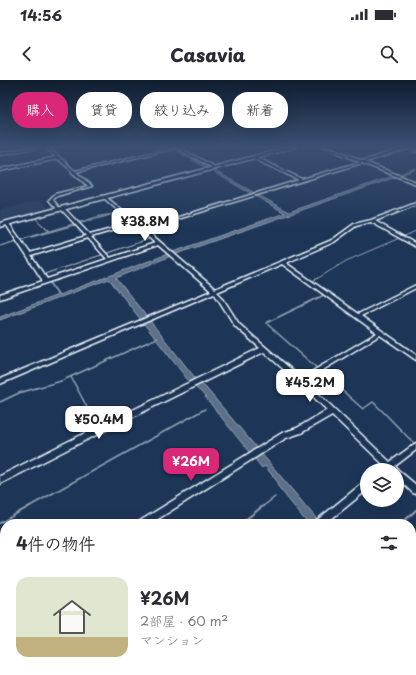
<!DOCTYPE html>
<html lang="ja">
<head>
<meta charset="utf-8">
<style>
	body { margin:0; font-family:"Playpen Sans","Klee One",sans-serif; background:#f7f7f7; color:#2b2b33; height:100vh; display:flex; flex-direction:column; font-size:15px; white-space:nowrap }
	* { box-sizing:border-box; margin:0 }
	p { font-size:13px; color:#7c7c81 }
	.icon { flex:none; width:22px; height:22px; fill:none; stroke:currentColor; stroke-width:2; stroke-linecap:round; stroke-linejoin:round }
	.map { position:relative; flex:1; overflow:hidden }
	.drawer { position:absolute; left:0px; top:439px; width:416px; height:156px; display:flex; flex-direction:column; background:#fff; border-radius:16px 16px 0 0; box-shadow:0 4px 16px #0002 }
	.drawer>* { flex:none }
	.top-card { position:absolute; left:12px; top:12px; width:392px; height:36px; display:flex; gap:8px }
	.controls { position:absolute; left:360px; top:383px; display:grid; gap:8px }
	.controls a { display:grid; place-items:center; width:44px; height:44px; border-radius:50%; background:#fff; box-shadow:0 4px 16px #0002; font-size:20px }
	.price { position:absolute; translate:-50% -34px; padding:0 9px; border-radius:8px; background:#fff; color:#222; font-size:13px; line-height:26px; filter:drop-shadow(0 1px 2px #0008) }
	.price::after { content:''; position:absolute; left:50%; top:24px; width:12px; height:9px; margin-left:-6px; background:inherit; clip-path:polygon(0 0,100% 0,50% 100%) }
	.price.on { background:#db2777; color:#fff }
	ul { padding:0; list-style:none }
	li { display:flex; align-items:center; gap:12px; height:100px; padding:0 16px }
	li+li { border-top:1px solid #e1e1e2 }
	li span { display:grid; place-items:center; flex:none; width:112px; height:80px; border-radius:12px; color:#555 }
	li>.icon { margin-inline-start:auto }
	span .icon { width:48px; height:48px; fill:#fffc; stroke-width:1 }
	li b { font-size:17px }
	h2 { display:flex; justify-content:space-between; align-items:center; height:48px; padding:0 16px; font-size:17px }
	.tag { padding:0 14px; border-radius:16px; background:#fff; box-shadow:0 4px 16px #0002; font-size:14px; line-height:36px }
	.tag.on { background:#db2777; color:#fff }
	.status { display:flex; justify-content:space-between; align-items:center; height:28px; padding:0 20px; background:#fff; direction:ltr }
	.status svg { height:11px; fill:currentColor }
	header { display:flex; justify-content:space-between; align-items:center; height:52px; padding:0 16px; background:#fff; font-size:18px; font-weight:800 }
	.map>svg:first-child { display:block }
	.built { fill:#2a4162 }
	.water { fill:#5d7089; stroke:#95a4b5 }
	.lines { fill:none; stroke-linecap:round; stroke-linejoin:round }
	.stream-far2 { stroke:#95a4b5; stroke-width:1 }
	.stream-far1 { stroke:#95a4b5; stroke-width:1.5 }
	.stream { stroke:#95a4b5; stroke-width:2 }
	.minor-casing { stroke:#e8f1f8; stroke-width:3 }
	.primary-casing { stroke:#e8f1f8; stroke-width:3 }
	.minor { fill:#1d3557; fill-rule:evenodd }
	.primary { fill:#1d3557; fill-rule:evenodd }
</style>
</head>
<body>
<div class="status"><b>14:56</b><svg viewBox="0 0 49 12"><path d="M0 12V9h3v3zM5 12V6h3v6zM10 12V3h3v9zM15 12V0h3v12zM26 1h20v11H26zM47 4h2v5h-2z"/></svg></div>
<header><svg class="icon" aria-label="back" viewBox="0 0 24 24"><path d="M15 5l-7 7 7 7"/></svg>Casavia<svg class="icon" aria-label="search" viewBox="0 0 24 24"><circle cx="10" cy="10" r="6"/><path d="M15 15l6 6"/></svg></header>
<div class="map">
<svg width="416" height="595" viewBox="0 0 416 595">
	<rect width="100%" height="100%" fill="#1d3557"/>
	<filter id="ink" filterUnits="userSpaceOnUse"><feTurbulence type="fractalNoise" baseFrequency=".025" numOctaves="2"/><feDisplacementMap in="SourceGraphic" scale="8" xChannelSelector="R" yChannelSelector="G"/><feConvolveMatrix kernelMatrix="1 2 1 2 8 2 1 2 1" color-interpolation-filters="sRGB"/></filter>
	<g filter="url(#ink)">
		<path class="built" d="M41,120L50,131L0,143V130Z"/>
		<path class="water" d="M169,67H172L289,132L416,88V89L399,96L171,176L116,198L196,299L206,308L321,444H308L277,405L279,404L265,386L262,388L201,312L191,304L109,199L0,240V237L58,215L20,160L0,166L48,151L35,138L49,151L100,136L118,133L21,160L44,194L149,159L45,194L59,215L173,172L285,133Z"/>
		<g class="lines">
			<path class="stream-far2" d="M315,200L346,181L416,151"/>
			<g class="stream-far1">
				<path d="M312,202L316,199"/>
				<path d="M324,215L266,243L363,329L373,322C388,336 401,351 416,365"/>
				<path d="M71,297L88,329"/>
				<path d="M0,322L19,313L61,301L157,258"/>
				<path d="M28,427L205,329"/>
				<path d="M262,427L275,417"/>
			</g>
			<g class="stream">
				<path d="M0,443L30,426"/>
				<path d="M240,444L263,426"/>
				<path d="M401,444L416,430"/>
				<path d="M33,590L34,595"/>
				<path d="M248,595L253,590"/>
			</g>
			<defs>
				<g id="minor">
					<path d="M31,67H38L0,75V73Z"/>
					<path d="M45,67H48L75,91L171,68L172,69L76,92L92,106L57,116L53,120L61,130L59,131L49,120L55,114L88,106L73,93H72V91L58,79L0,91V89L56,77Z"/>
					<path d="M175,67H178L217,88L215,89Z"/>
					<path d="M325,67H329L363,81L405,67H409L416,70V72L408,69L365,82L416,102V104L362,83L145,149L215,209L332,160L354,144L371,140L416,123V125L375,141L416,164V167L371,142L356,146L334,162L286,183L358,234L416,205V208L361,236L416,275V280L380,255L305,301L390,382L416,363V370L395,386L398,390L416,405V414L413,413L397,398V390H381L385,386L332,335L301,353L286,358L150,444H139L140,441L282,353L297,348L327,330L299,303L264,272L68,369L0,404V396L63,364L260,268L235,246L218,219L214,213L0,304V299L211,211L158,165L0,219V215L43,201L5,143L6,142H8L30,173L86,156L62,130V128H64L90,155L132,143L105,119L104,118L106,117L143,148L299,100L254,79V77H256L302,99L360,82ZM134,144L155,163L110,178L91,157ZM88,158L107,179L47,199L31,176ZM282,184L377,253L301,298L239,244L222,217L217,212Z"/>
					<path d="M367,401V410L325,444H315L316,441L364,402Z"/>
					<path d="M416,479C416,485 416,491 411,493V482Z"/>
					<path d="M0,495L3,496L5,501V523L2,521L0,516Z"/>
					<path d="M19,590H29L30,595H20Z"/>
					<path d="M139,590H152L149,595H136Z"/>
					<path d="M307,590H319L316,595H304Z"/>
				</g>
				<path id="primary" d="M288,67H296L0,147V143Z"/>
			</defs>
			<use href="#minor" class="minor-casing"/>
			<use href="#primary" class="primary-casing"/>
			<use href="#minor" class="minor"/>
			<use href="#primary" class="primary"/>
		</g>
	</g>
	<linearGradient id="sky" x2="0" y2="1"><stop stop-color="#101d30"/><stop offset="0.44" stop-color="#3a5174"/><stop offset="1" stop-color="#3a5174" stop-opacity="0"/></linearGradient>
	<rect width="416" height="151" fill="url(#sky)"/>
</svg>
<div class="controls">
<a><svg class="icon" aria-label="layers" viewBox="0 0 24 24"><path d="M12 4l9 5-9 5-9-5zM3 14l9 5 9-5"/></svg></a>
</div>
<b class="price" style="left:145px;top:162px">¥38.8M</b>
<b class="price" style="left:310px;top:323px">¥45.2M</b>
<b class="price" style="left:99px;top:360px">¥50.4M</b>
<b class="price on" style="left:191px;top:402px">¥26M</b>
<div class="top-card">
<a class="tag on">購入</a>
<a class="tag">賃貸</a>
<a class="tag">絞り込み</a>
<a class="tag">新着</a>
</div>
<section class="drawer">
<h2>4件の物件<svg class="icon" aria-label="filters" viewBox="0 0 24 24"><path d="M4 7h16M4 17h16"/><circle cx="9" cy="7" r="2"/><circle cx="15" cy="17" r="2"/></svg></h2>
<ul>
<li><span style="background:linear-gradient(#dfe7d0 75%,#c2b280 0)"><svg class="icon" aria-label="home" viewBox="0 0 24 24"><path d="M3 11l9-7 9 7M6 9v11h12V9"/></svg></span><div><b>¥26M</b><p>2部屋 · 60 m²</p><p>マンション</p></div></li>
</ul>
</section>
</div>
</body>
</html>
